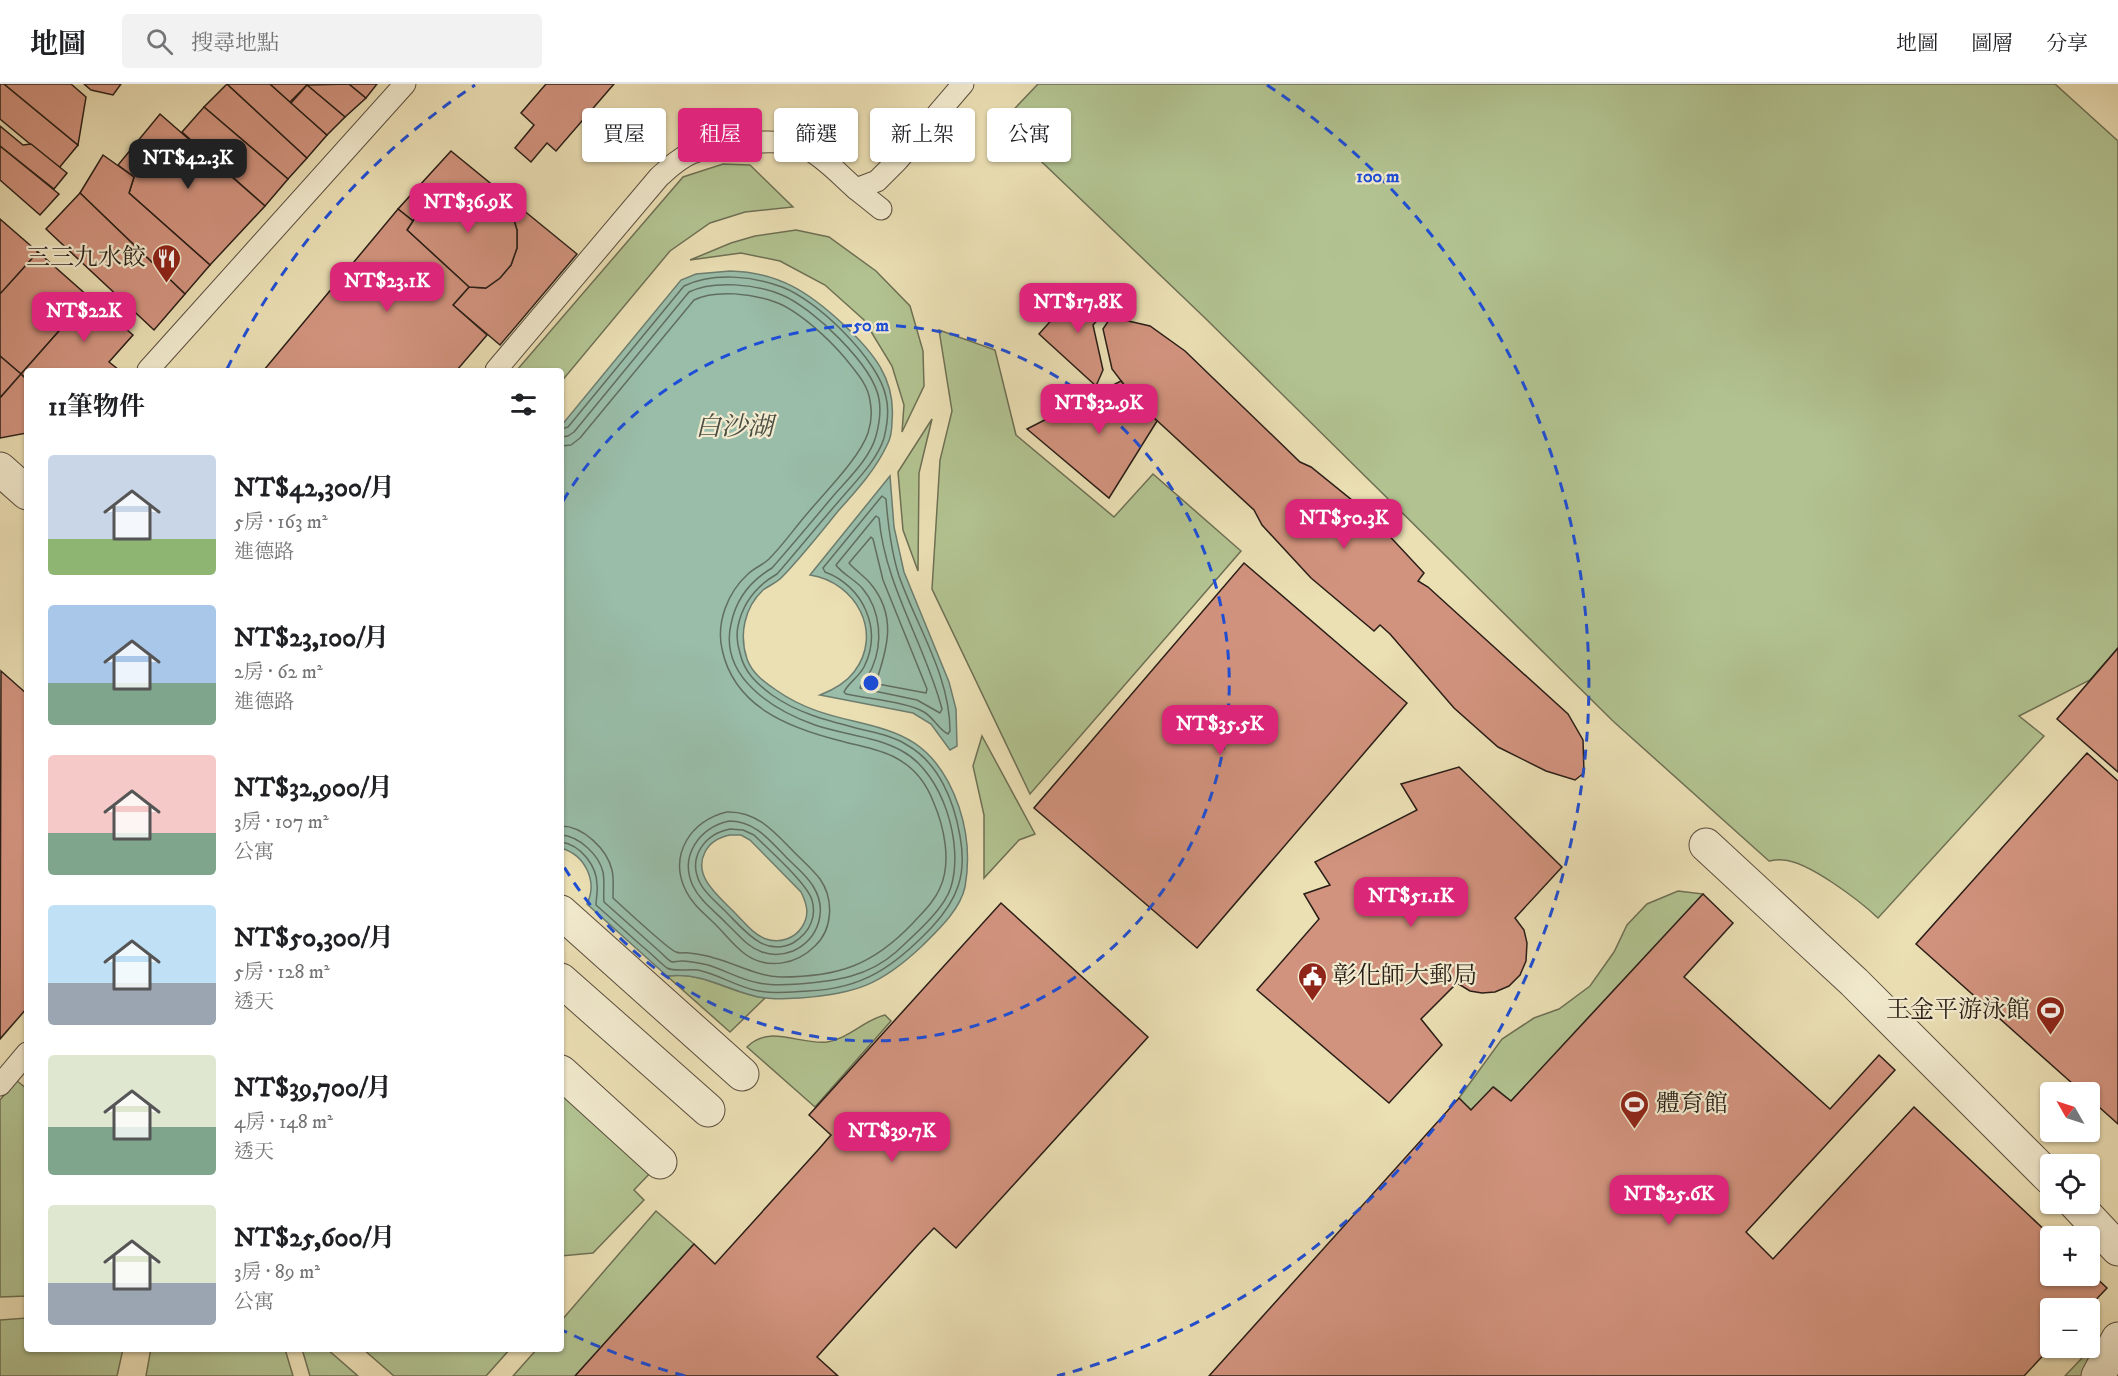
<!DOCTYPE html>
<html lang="zh-TW">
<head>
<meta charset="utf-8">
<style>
	body { margin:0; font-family:"IM FELL DW Pica","Noto Serif TC",serif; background:#f2f2f2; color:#202124; height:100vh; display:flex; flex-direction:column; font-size:22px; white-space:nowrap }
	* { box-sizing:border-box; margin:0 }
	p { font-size:20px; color:#757577 }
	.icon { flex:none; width:33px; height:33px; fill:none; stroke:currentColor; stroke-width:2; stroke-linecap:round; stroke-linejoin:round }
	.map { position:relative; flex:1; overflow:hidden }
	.details { position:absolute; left:24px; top:284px; width:540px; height:984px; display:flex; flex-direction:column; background:#fff; border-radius:6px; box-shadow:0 2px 4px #0004 }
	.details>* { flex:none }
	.top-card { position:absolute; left:582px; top:24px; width:570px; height:54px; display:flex; gap:12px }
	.needle { width:39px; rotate:309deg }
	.tools { position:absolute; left:2040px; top:998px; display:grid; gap:12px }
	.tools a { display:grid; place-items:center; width:60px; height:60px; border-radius:6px; background:#fff; box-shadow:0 2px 4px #0004; font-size:30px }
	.price { position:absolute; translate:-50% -51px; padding:0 14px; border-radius:12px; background:#db2777; color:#fff; font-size:20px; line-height:39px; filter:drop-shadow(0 2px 3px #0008) }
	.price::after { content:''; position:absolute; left:50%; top:36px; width:18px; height:14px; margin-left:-9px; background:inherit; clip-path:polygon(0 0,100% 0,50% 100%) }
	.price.current { background:#222; color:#fff }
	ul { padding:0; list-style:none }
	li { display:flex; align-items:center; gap:18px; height:150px; padding:0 24px }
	li span { display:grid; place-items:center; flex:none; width:168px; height:120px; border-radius:6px; color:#555 }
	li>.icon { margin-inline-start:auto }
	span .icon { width:72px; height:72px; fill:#fffc; stroke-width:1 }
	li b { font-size:26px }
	h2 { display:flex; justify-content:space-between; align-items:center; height:72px; padding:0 24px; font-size:26px }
	.tag { padding:0 21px; border-radius:6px; background:#fff; box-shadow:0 2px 4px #0004; font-size:21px; line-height:54px }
	.tag.current { background:#db2777; color:#fff }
	header { display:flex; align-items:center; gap:36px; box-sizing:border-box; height:84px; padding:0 30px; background:#fff; border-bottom:2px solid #e0e0e0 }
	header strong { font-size:28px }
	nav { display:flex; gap:33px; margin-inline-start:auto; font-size:21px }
	.search { width:420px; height:54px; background:#f2f2f2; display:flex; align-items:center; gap:15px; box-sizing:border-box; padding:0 21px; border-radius:6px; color:#757577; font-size:22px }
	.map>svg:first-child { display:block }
	.green { fill:#b2c391; stroke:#6e7054; stroke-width:1.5 }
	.water { fill:#99bda9; stroke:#6c7d6f; stroke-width:1.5; fill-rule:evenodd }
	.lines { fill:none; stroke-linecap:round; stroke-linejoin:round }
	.shore { stroke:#616e60; stroke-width:1.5 }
	.building { fill:#d2937e; stroke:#291e17; stroke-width:1.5 }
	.lane-casing { stroke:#5a4e3e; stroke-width:23 }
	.street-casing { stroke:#5a4e3e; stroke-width:35 }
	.lane { stroke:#f2eace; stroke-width:21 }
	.street { stroke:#f2eace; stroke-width:33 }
	.ring { fill:none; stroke:#1d4ed8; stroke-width:3; stroke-dasharray:10 8 }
	.labels { text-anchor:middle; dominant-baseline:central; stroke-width:4.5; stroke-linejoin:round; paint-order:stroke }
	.poi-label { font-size:24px; fill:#291e17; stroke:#f2eace; text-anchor:end }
	.water-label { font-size:26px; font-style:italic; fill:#4b4e43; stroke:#f2eace }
	.centre { fill:#1d4ed8; stroke:#f2eace; stroke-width:3 }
	.ring-label { font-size:18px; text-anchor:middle; font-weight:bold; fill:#1d4ed8; stroke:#f2eace; stroke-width:4.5; stroke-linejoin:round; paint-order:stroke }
</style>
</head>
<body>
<header>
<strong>地圖</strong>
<div class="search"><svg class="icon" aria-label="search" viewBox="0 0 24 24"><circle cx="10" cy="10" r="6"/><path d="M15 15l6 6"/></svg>搜尋地點</div>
<nav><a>地圖</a><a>圖層</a><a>分享</a></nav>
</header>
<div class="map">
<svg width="2118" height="1292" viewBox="0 0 2118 1292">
	<rect width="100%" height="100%" fill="#ebdfb4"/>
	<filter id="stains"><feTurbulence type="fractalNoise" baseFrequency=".00333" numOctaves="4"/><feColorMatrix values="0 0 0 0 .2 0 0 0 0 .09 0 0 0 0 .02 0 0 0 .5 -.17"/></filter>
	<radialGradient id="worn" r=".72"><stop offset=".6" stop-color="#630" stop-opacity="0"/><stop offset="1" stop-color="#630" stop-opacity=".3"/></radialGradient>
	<g class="green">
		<path d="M1038,0H2055L2118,57V564L2090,596L2019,632L2044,652L1878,834C1860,817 1808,777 1783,776C1779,775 1774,776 1769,777L1614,638L1204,233L1001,39Z"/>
		<path d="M723,80L750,81L793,123L745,128L710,139L670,167L561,298V286H517L683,93Z"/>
		<path d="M796,146L829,153L876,187L910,222L923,267L924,302L902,348L904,321L892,282L864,236L825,201L780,177L741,169L690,176L731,159L755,152Z"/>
		<path d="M939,246L995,266L1016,351L1114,433L1153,390L1241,467L1030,710L932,505L940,376L952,327Z"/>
		<path d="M932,335L919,389L918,487L903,446L898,388Z"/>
		<path d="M982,652L1035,750L1019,756L984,794V731L973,682Z"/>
		<path d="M1678,807L1703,810L1511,1017L1494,1003L1471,1026L1459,1014L1502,955L1534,934L1559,925L1590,902L1614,868L1627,841L1647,820Z"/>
		<path d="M681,891C711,893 735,910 765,914L730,948L667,892Z"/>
		<path d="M885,931L891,937L815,1023L747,963C769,940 799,961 827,958C848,955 864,936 885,931Z"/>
		<path d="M16,996L27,1005V1212L0,1213V1016Z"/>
		<path d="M561,1006L653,1086L634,1106L644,1116L593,1169L561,1172Z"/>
		<path d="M656,1127L694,1160L575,1292H513L537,1265L561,1264V1237Z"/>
		<path d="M27,1234V1264L123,1265L117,1292H0V1236Z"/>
		<path d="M2116,1238L2086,1292H2065Z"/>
		<path d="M151,1264L285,1265L293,1292H146Z"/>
		<path d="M302,1265H327L358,1292H310Z"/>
		<path d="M363,1265H510L486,1292H394Z"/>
	</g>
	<g class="water">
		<path d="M730,187C779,188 810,209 844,241C873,268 896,295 892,337C892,345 891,354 887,361C876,385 857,406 839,426C821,448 803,471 783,492C778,498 770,501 763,506C744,524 739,551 747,575C752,589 764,598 776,606C848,657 923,618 959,723C968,750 970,775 965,803C960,826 938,846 922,862C881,901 855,910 800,914C783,915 767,916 751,911C719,902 703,889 667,892L587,820C598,797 585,771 561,764V342L681,196L696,190ZM730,751H741L750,756L801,808C807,820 810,831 802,843C795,854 780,860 766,855C754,851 744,838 735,829C720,813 692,793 705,768C710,758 720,753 730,751Z"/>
		<path d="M890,392L894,443L904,488L949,598L956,625L957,662L950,666L931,640L913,629L820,611C833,606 845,600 854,588C884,549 856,498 810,491Z"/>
	</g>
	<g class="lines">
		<g class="shore">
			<path d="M561,345L568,343L684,202C713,188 753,192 782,203C817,216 879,276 886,313C889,325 887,342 884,354C877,377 854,399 839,417C818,441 798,466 777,490C756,502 743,518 738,542C736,552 737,560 740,569C744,588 757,600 772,611C799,630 829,637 860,645C876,649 893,652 907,661C939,679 954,717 960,752C967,790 958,815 932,843C895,882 863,905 808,907C789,908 772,910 754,906C734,901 717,890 698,886C689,885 674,888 667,884C659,878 651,869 643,863C627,849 612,835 596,821C596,815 598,807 597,801C597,782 581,761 561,758"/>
			<path d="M561,353L568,352L574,348L689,208C713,196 757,200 782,211C813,224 873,281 879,315C881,326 879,341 876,352C870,374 849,394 834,411C814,435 793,460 772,484C750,497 736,515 731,540C719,593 773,626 815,641C844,651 875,652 902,667C943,689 964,760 951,803C944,826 913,852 896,868C868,893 835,897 799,900C786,901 772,902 759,899C741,896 725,886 708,881C699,879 690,877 681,877C680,877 673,878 672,878C667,876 662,869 658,866C640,850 622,834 604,818C603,808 605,798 603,788C599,771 579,752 561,751"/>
			<path d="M561,362L571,361L580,354L694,216C716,205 753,210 775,218C798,226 829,255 845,274C855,287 868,300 870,317C872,327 871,340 868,349C859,375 824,409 806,431C794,445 782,462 769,475C763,481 754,484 748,490C728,508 716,538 722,565C734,623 789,644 841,657C859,662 880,665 896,674C913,683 926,699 933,717C944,742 952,778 940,804C934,818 923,828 913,839C873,881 839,893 781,893C756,892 737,880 714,874C706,871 698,870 689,869C685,868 680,870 676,868C669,866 623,823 613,814C613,805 614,795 612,786C607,765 583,742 561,742"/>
			<path d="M882,412L886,415C888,441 891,467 899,492C917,543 950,592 950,647L948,650C939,646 934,634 924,628C907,618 868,615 846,610L844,608C848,599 859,593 864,583C883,545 863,502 825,488L823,484Z"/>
			<path d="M876,432L879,434C885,502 925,560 942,625L940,629L917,616L860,604C863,597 869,591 872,584C883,559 881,527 863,505C856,496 842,490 836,481Z"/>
			<path d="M871,453L873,455L883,496L927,605L926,609L878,600L876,598C888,563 897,531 870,499C864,492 855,486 849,479Z"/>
			<path d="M727,728C758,727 775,749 795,769C803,777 813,786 820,795C834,815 833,845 815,862C796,881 767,886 745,870C734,862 725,850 716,841C705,830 692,820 686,807C668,771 691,736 727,728Z"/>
			<path d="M729,737C756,737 770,757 788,775C796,783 807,792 813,802C828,826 819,855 793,867C783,871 773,872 762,868C747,863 738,850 727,840C716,828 700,817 693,802C679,772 699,744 729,737Z"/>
			<path d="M730,745L743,746L754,751C768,765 807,799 812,816C814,823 814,832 811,839C808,847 801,854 793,859C765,873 746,848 728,830C719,820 706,811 700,799C687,773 705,750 730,745Z"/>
		</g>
	</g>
	<g class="building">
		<path d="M0,0H4L78,61L59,84L0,35Z"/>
		<path d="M4,0H71L86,13L78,61Z"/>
		<path d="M84,0H121L113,11L91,6Z"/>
		<path d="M227,0L307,74L288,95L204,23Z"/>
		<path d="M227,0H270L327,51L307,74Z"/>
		<path d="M270,0H308L290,18Z"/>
		<path d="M349,0L366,14L345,33L307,1Z"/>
		<path d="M349,0H377L366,14Z"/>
		<path d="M546,0H614L556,67L547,59L531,78L515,64L534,41L521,29Z"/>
		<path d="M307,1L345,33L327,51L291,19Z"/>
		<path d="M204,23L288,95L265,122L182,48Z"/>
		<path d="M160,30L265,122L210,181L129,109L134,93L118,81Z"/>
		<path d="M0,42L23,61L31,60L67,89L54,105L0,62Z"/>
		<path d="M0,62L59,110L40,131L0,96Z"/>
		<path d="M451,67L577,170L500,261L453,221L469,203L486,204L500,194L511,181L517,164V146L512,130L502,116L487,106L471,101L453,102L437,109L424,120L413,137L398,125Z"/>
		<path d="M103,71L134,93L129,109L210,181L185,210L80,109Z"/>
		<path d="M471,101L487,106L502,116L512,130L517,146V164L511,181L500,194L486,204L469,203L407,146L424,120L437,109L453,102Z"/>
		<path d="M80,109L185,210L154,246L46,145Z"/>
		<path d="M398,125L413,137L407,146L469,203L453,221L487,251L457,286H264Z"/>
		<path d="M0,135L38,168L0,210Z"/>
		<path d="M38,168L89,213L21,290L0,272V210Z"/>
		<path d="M1082,202L1108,225L1093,241L1103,286L1096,302L1039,250Z"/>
		<path d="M89,213L133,251L109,278L119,286H27V296L21,290Z"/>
		<path d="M1111,233L1150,242L1185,267L1300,378L1311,383L1368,429L1424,489L1418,497L1428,503L1568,630L1583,656L1584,689L1575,696L1546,687L1498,663L1454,624L1390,550L1380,541L1374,547L1311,494L1262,441L1254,426L1138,319L1112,285L1103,245Z"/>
		<path d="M0,272L21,290L0,314Z"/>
		<path d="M21,290L27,296V349L0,354V314Z"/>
		<path d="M1121,297L1138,319L1157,337L1109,414L1027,345Z"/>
		<path d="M1244,479L1407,619L1197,864L1034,724Z"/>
		<path d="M2118,564V688L2057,635Z"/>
		<path d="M1,587L27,610V924L0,955Z"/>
		<path d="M2087,669L2118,697V1040L2090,1015V1008H2082L1916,860Z"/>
		<path d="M1459,683L1562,783L1515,834L1524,846L1527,859L1526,877L1520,891L1509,902L1495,908L1482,909L1470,907L1457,899L1421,935L1442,961L1389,1019L1257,906L1319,835L1304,810L1330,801L1315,778L1417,726L1401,700Z"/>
		<path d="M1703,810L1733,839L1684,893L1830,1025L1879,971L1895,986L1746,1148L1773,1175L1914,1023L2051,1152L2050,1191H2090V1188L2107,1204L2088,1224H2050L2051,1263L2024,1292H1209L1459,1014L1471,1026L1493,1003L1511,1017Z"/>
		<path d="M1001,819L1148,953L956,1164L934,1144L917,1162L817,1273L838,1292H575L694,1160L715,1180L818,1066L831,1051L809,1031Z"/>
	</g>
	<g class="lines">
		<defs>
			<g id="lane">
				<path d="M856,105L881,125"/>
				<path d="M148,286L405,0"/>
				<path d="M496,286L659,93C669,84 679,74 692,69C717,60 783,52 806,64C825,74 840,91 856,105L877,97L898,76L963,0"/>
				<path d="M0,1001L27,969"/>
			</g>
			<g id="street">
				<path d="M0,385L27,409"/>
				<path d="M1706,761L1854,898L2050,1094"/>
				<path d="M561,828L742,990"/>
				<path d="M561,896L708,1026"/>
				<path d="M561,988L660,1078"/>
				<path d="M2075,1119L2118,1165"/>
				<path d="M2098,1292L2118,1255"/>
			</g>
		</defs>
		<use href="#lane" class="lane-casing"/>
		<use href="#street" class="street-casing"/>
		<use href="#lane" class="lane"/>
		<use href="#street" class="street"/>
	</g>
	<g class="ring">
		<path d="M563 417A358 358 0 1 1 563 781"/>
		<path d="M685 1292A717 717 0 0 1 562 1246M227 285A717 717 0 0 1 475 1M1267 1A717 717 0 0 1 1057 1292"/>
	</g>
	<defs>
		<symbol id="restaurant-pin" viewBox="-11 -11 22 30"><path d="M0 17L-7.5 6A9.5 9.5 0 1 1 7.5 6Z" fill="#8f2418" stroke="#f2eace"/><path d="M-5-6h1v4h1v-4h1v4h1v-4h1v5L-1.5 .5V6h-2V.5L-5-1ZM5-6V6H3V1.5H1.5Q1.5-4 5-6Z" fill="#fff"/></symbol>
		<symbol id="civic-pin" viewBox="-11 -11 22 30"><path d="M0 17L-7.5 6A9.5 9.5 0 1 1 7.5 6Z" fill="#8f2418" stroke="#f2eace"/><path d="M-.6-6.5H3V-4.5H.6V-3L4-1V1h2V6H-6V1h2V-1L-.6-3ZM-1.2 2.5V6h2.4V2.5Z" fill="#fff"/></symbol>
		<symbol id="stadium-pin" viewBox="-11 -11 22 30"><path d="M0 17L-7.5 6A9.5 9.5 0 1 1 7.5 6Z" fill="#8f2418" stroke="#f2eace"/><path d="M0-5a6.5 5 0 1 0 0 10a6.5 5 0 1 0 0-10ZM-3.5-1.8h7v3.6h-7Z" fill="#fff"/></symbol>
	</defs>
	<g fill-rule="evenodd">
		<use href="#restaurant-pin" x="150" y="158" width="33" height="45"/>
		<use href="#civic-pin" x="1296" y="876" width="33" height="45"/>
		<use href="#stadium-pin" x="2034" y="910" width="33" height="45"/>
		<use href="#stadium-pin" x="1618" y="1004" width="33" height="45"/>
	</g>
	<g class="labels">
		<g class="poi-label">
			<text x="146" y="174">三三九水餃</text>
			<text x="1333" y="892" text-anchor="start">彰化師大郵局</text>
			<text x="2030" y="926">王金平游泳館</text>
			<text x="1656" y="1020" text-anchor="start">體育館</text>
		</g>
		<g class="water-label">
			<text x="734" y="343">白沙湖</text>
		</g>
	</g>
	<circle cx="871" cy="599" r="9" class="centre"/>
	<g class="ring-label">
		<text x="1378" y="98">100 m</text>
		<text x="871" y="247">50 m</text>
	</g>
	<rect width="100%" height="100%" filter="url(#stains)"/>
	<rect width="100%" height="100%" fill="url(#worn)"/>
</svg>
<div class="tools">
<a><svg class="needle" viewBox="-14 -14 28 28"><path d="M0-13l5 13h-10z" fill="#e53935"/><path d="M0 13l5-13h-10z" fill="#757577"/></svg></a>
<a><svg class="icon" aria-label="locate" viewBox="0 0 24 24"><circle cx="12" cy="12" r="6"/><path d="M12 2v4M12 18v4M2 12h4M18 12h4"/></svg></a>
<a>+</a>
<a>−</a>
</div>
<b class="price current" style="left:188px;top:106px">NT$42.3K</b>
<b class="price" style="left:468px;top:150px">NT$36.9K</b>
<b class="price" style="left:387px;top:229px">NT$23.1K</b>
<b class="price" style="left:1078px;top:250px">NT$17.8K</b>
<b class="price" style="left:84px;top:259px">NT$22K</b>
<b class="price" style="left:1099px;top:351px">NT$32.9K</b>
<b class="price" style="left:1344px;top:466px">NT$50.3K</b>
<b class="price" style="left:1220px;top:672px">NT$35.5K</b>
<b class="price" style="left:1411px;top:844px">NT$51.1K</b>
<b class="price" style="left:892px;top:1079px">NT$39.7K</b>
<b class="price" style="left:1669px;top:1142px">NT$25.6K</b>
<div class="top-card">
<a class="tag">買屋</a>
<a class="tag current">租屋</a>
<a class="tag">篩選</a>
<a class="tag">新上架</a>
<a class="tag">公寓</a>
</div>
<section class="details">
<h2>11筆物件<svg class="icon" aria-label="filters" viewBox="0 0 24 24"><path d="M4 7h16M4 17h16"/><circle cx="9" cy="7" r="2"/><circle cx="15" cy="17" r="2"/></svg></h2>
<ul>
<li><span style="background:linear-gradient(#c9d6e8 70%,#8fb573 0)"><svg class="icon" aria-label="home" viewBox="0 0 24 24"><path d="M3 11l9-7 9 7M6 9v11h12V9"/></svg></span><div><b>NT$42,300/月</b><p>5房 · 163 m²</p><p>進德路</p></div></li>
<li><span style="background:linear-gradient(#a9c7e8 65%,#7fa58c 0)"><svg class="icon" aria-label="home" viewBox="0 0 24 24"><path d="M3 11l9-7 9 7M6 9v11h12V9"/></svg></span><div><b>NT$23,100/月</b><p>2房 · 62 m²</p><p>進德路</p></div></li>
<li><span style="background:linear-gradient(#f6c9c9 65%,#7fa58c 0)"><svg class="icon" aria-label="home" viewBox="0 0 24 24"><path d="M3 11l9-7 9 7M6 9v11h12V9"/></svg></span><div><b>NT$32,900/月</b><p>3房 · 107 m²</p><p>公寓</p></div></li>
<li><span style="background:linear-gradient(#bfe0f5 65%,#9aa5b1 0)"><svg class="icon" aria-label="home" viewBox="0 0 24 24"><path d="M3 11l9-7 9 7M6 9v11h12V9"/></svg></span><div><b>NT$50,300/月</b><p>5房 · 128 m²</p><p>透天</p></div></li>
<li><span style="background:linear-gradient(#dfe7d0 60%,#7fa58c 0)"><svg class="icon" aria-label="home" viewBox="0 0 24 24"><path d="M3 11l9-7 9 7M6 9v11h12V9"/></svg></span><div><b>NT$39,700/月</b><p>4房 · 148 m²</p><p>透天</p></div></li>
<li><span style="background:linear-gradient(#dfe7d0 65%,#9aa5b1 0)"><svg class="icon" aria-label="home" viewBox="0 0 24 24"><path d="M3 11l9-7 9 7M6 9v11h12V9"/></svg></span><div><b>NT$25,600/月</b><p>3房 · 89 m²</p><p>公寓</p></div></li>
</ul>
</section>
</div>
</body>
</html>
